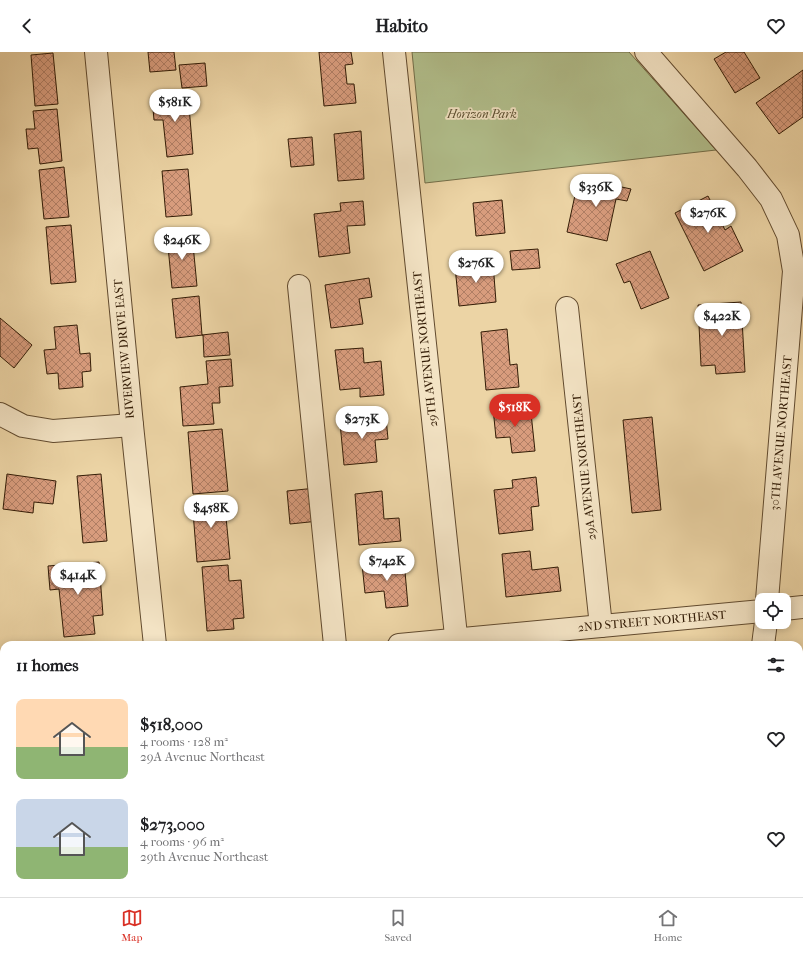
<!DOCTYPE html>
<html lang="en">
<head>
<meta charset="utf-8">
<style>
	body { margin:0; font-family:"IM FELL French Canon",serif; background:#f2f2f2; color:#202124; height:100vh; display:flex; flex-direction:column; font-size:15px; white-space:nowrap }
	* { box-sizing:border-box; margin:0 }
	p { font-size:13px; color:#757577 }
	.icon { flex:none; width:22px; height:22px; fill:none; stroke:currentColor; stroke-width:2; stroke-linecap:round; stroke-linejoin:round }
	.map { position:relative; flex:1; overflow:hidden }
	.drawer { position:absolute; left:0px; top:589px; width:803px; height:256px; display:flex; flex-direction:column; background:#fff; border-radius:12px 12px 0 0; box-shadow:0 2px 10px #0003 }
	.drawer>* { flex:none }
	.buttons { position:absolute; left:755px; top:541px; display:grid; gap:8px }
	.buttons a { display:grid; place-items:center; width:36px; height:36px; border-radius:8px; background:#fff; box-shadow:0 2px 10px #0003; font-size:20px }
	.price { position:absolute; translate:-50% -34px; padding:0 9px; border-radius:14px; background:#fff; color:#222; font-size:13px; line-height:26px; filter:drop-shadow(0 1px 2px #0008) }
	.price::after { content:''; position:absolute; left:50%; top:24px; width:12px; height:9px; margin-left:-6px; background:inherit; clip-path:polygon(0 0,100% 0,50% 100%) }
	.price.active { background:#d93025; color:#fff }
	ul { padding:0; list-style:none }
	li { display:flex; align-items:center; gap:12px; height:100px; padding:0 16px }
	li span { display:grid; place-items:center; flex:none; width:112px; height:80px; border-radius:8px; color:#555 }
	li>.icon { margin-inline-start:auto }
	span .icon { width:48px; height:48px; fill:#fffc; stroke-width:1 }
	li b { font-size:17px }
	h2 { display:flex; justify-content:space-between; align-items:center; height:48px; padding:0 16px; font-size:17px }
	header { display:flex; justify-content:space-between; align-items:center; height:52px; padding:0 16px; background:#fff; font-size:18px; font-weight:800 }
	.dock { display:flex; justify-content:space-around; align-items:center; height:56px; border-top:1px solid #e0e0e0; background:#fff; font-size:11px; color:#757577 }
	.dock a { display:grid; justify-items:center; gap:2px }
	.dock .active { color:#d93025 }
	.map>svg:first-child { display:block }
	.green { fill:#b1be8b; stroke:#726d48 }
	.building { fill:url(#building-cross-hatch); stroke:#331c06 }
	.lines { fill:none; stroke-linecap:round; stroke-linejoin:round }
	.minor-casing { stroke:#614a2e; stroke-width:24 }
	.minor { stroke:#f3e3c4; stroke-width:22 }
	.labels { text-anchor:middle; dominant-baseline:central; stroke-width:3.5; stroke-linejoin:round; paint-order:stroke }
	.park-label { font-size:12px; font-style:italic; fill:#594d2e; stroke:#f3e3c4 }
	.street-label { font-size:12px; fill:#331c06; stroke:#f3e3c4 }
</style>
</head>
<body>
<header><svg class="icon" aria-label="back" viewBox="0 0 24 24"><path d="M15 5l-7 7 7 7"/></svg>Habito<svg class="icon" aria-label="heart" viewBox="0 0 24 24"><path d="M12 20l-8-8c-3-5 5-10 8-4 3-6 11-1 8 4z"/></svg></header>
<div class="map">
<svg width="803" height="845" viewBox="0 0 803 845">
	<defs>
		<pattern id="building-cross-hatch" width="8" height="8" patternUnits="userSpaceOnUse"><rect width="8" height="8" fill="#d89c7d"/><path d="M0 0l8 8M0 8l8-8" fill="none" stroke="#b07e64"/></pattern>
	</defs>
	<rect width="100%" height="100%" fill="#ecd4a5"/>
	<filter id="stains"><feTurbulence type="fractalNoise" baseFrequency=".005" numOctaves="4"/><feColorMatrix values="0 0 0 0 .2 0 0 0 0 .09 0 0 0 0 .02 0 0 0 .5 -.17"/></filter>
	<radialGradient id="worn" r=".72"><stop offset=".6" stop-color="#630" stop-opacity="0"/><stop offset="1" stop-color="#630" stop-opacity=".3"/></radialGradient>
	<path class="green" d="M412,0H629L716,98L425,131Z"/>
	<g class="building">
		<path d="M148,0H174L176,18L150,20Z"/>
		<path d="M319,0H351L353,12L345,13L347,32H354L356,51L324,54Z"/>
		<path d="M726,0H744L760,26L735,41L714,7Z"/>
		<path d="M53,1L58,52L35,54L31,3Z"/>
		<path d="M205,11L207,34L182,36L179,13Z"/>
		<path d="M803,18V65L779,82L756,51Z"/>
		<path d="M188,42L193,102L167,105L163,68H154L152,45Z"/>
		<path d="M57,57L62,109L40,112L38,96L28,97L26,77H35L33,59Z"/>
		<path d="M361,79L364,127L338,129L334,82Z"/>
		<path d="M312,85L314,113L291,115L288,87Z"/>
		<path d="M64,115L69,165L44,167L39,118Z"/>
		<path d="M188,117L192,163L166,165L162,119Z"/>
		<path d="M596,123L618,128L617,134L631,137L627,149L616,147L607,189L567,180L577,134L593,137Z"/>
		<path d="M708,144L725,178L731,174L743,199L704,219L675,161Z"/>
		<path d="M502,148L505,181L476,184L473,151Z"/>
		<path d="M363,149L365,173L347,174L350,201L319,205L314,162L341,159L340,151Z"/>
		<path d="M71,173L76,230L51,232L46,175Z"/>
		<path d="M192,182L197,234L172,236L167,184Z"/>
		<path d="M538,197L540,216L512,218L510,199Z"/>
		<path d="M650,199L669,246L641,257L630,229L624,231L616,212Z"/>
		<path d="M493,211L496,250L459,254L455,215Z"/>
		<path d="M369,226L372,245L359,247L363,272L331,276L325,233Z"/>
		<path d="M199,244L202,283L228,280L230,303L204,305L203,283L176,286L172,247Z"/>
		<path d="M741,250L745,320L716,322L715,313L701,314L698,253Z"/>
		<path d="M0,266L32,293L14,316L0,304Z"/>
		<path d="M77,273L80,302L90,301L91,319L82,320L83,335L59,337L58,321L47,322L44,298L56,297L54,275Z"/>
		<path d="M507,277L510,313L517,312L519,335L486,338L481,280Z"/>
		<path d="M363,296L364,311L381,309L384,343L360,345V336L340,338L335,298Z"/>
		<path d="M231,307L233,334L219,335L220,351H212L214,372L183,374L180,335L208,332L206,309Z"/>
		<path d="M524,353L525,362L531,361L535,399L512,401L510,385L496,386L493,356Z"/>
		<path d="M652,365L661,458L632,461L623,368Z"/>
		<path d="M386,366L388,387L375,388L377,410L344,413L340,371Z"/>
		<path d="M222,377L228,439L193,442L188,380Z"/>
		<path d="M7,422L56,429L53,452L34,450L33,461L3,457Z"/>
		<path d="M101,422L107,489L83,491L77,424Z"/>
		<path d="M536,425L539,454L531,455L533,478L499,482L494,438L513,436L512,428Z"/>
		<path d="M316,436L319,469L290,472L287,439Z"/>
		<path d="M382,439L384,467L399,466L401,489L359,493L355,442Z"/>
		<path d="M224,444L230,507L197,510L192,447Z"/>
		<path d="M530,499L532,518L558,515L561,539L506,545L502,502Z"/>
		<path d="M404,508L408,554L386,556L384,539L365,541L362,512Z"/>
		<path d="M99,510L103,563L93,564L95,582L64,585L59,537L50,538L48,514Z"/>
		<path d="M228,513L229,529L241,528L244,566L233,567L234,577L207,579L202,515Z"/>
		<path d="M0,678H4V706L0,707Z"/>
		<rect x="0" y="798" width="4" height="33"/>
		<rect x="657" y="841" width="35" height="4"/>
	</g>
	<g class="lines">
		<defs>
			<g id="minor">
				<path d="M96,0L132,373L155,593"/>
				<path d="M394,0L457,593"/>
				<path d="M646,0L747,116L771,147L788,183L794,219L767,548"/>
				<path d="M299,234L335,593"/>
				<path d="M567,256L601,574"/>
				<path d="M0,362L23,374L53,379L132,373"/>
				<path d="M784,557L803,555"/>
				<path d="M399,593L762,559"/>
				<path d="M763,593L766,570"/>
				<path d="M0,631L4,630"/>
				<path d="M180,841L181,845"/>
				<path d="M361,841L362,845"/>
				<path d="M485,841V845"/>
				<path d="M740,845L741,841"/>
			</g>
		</defs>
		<use href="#minor" class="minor-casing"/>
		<use href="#minor" class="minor"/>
	</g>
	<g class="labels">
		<g class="park-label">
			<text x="482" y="62">Horizon Park</text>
		</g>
		<g class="street-label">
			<text transform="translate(124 297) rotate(-95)">RIVERVIEW DRIVE EAST</text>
			<text transform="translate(425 297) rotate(-96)">29TH AVENUE NORTHEAST</text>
			<text transform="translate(781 381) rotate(-85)">30TH AVENUE NORTHEAST</text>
			<text transform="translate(584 415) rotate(-96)">29A AVENUE NORTHEAST</text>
			<text transform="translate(652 569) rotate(-5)">2ND STREET NORTHEAST</text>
		</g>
	</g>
	<rect width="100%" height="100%" filter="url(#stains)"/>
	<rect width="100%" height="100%" fill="url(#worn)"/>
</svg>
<div class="buttons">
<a><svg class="icon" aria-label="locate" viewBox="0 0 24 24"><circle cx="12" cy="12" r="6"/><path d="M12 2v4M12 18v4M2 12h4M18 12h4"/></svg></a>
</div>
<b class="price" style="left:175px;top:71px">$581K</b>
<b class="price" style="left:596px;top:156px">$336K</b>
<b class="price" style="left:708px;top:182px">$276K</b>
<b class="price" style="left:182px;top:209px">$246K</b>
<b class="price" style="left:476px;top:232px">$276K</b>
<b class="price" style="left:722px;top:285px">$422K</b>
<b class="price active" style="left:515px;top:376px">$518K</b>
<b class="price" style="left:362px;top:388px">$273K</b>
<b class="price" style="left:211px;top:477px">$458K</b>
<b class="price" style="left:387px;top:530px">$742K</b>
<b class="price" style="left:78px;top:544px">$414K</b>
<section class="drawer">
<h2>11 homes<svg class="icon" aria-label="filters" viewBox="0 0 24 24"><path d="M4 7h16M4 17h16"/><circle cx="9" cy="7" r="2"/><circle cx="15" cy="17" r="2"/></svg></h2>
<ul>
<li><span style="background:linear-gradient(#ffd9b3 60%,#8fb573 0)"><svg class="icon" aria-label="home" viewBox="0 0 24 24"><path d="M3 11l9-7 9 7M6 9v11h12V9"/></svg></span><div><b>$518,000</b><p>4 rooms · 128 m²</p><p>29A Avenue Northeast</p></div><svg class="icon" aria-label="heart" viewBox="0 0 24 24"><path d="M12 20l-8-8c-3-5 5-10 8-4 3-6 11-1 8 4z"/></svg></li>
<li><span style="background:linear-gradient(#c9d6e8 60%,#8fb573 0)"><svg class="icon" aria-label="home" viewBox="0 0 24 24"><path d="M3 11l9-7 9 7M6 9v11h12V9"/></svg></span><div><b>$273,000</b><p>4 rooms · 96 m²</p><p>29th Avenue Northeast</p></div><svg class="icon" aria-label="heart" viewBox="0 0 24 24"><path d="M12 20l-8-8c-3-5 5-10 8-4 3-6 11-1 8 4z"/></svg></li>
</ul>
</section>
</div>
<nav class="dock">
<a class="active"><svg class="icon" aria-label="map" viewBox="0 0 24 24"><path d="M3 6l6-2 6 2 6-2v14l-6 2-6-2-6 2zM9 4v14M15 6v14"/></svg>Map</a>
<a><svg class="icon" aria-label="saved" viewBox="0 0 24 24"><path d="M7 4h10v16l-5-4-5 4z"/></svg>Saved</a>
<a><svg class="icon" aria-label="home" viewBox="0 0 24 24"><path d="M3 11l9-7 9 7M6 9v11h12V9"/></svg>Home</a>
</nav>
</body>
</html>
